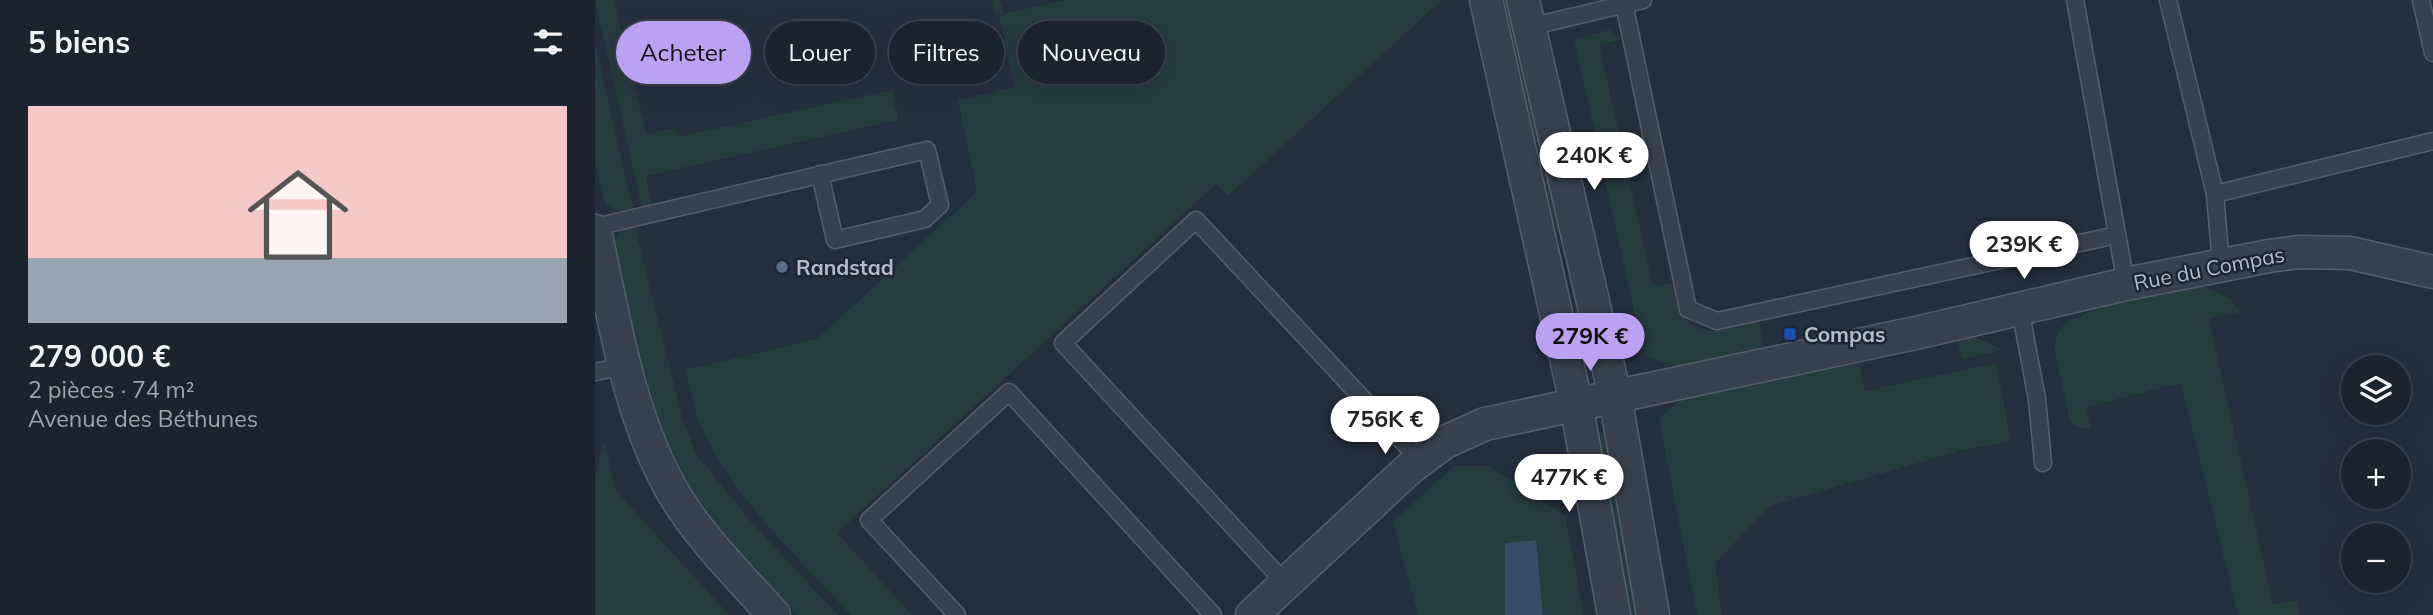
<!DOCTYPE html>
<html lang="fr">
<head>
<meta charset="utf-8">
<style>
	body { margin:0; font-family:Mulish,sans-serif; background:#242b36; color:#f1f3f6; height:100vh; display:flex; flex-direction:column; font-size:26px; white-space:nowrap }
	* { box-sizing:border-box; margin:0 }
	p { font-size:23px; color:#a0a4aa }
	.icon { flex:none; width:38px; height:38px; fill:none; stroke:currentColor; stroke-width:2; stroke-linecap:round; stroke-linejoin:round }
	.map { position:relative; flex:1; overflow:hidden }
	.panel { display:flex; flex-direction:column; background:#1b232e; width:595px }
	.panel>* { flex:none }
	.guide { position:absolute; left:21px; top:21px; width:665px; height:63px; display:flex; gap:14px }
	.tools { position:absolute; left:1746px; top:355px; display:grid; gap:14px }
	.tools a { display:grid; place-items:center; width:70px; height:70px; border-radius:50%; background:#1b232e; box-shadow:0 7px 28px #0002,0 0 0 2px #39404a; font-size:35px }
	.price { position:absolute; translate:-50% -60px; padding:0 16px; border-radius:24px; background:#fff; color:#222; font-size:23px; line-height:46px; filter:drop-shadow(0 2px 4px #0008) }
	.price::after { content:''; position:absolute; left:50%; top:42px; width:21px; height:16px; margin-left:-10px; background:inherit; clip-path:polygon(0 0,100% 0,50% 100%) }
	.price.current { background:#bca0f2; color:#111 }
	ul { padding:0; list-style:none }
	li { display:grid; align-content:center; gap:14px; height:371px; padding:0 28px }
	li+li { border-top:2px solid #39404a }
	li span { display:grid; place-items:center; height:217px; border-radius:0px; color:#555 }
	li>.icon { margin-inline-start:auto }
	span .icon { width:126px; height:126px; fill:#fffc; stroke-width:1 }
	li b { font-size:30px }
	h2 { display:flex; justify-content:space-between; align-items:center; height:84px; padding:0 28px; font-size:30px }
	.chip { padding:0 24px; border-radius:32px; background:#1b232e; box-shadow:0 7px 28px #0002,0 0 0 2px #39404a; font-size:24px; line-height:63px }
	.chip.current { background:#bca0f2; color:#111 }
	main { display:flex; flex:1; min-height:0 }
	.map>svg:first-child { display:block }
	.green { fill:#263c3f }
	.water { fill:#394c67 }
	.lines { fill:none; stroke-linecap:round; stroke-linejoin:round }
	.service-casing { stroke:#565f6c; stroke-width:19 }
	.minor-casing { stroke:#565f6c; stroke-width:35 }
	.service { stroke:#38414e; stroke-width:16 }
	.minor { stroke:#38414e; stroke-width:32 }
	.service-dot { fill:#5c6f8a; stroke:#1d2633; stroke-width:2.5 }
	.transit-dot { fill:#1a4fb4; stroke:#1d2633; stroke-width:2.5 }
	.labels { text-anchor:middle; dominant-baseline:central; stroke-width:5; stroke-linejoin:round; paint-order:stroke }
	.poi-label { font-size:21px; font-weight:bold; fill:#b4bcc9; stroke:#1d2633; text-anchor:start }
	.street-label { font-size:21px; fill:#b4bcc9; stroke:#1d2633 }
</style>
</head>
<body>
<main>
<section class="panel">
<h2>5 biens<svg class="icon" aria-label="filters" viewBox="0 0 24 24"><path d="M4 7h16M4 17h16"/><circle cx="9" cy="7" r="2"/><circle cx="15" cy="17" r="2"/></svg></h2>
<ul>
<li><span style="background:linear-gradient(#f6c9c9 70%,#9aa5b1 0)"><svg class="icon" aria-label="home" viewBox="0 0 24 24"><path d="M3 11l9-7 9 7M6 9v11h12V9"/></svg></span><div><b>279 000 €</b><p>2 pièces · 74 m²</p><p>Avenue des Béthunes</p></div></li>
</ul>
</section>
<div class="map">
<svg width="1838" height="615" viewBox="0 0 1838 615">
	<rect width="100%" height="100%" fill="#242f3e"/>
	<g class="green">
		<path d="M0,0H19L51,134L80,128L83,137L297,90L303,120L51,176L57,206L47,208Z"/>
		<path d="M397,0H405L409,14L469,0H847L633,196L621,184L242,533L317,615H256C203,557 143,503 108,431C99,413 96,390 90,370L222,339L382,192L363,100L419,87L404,15L400,16Z"/>
		<path d="M899,0H918L991,321L983,322L967,245L935,157Z"/>
		<path d="M1015,30L1025,39L1004,45L1058,286L1077,283L1085,315C1108,340 1134,329 1164,322L1169,348L1081,366L1049,356L979,39Z"/>
		<path d="M0,44L38,209L25,212L10,204L0,161Z"/>
		<path d="M40,227L87,417L101,454L157,523L243,615H202C166,577 126,539 98,494C50,417 37,330 18,243L26,231Z"/>
		<path d="M1608,287L1635,298L1645,312L1614,319L1678,605L1702,600L1705,615H1643L1586,383L1491,407L1496,429L1481,426L1474,418L1460,351C1460,341 1462,332 1469,325C1490,305 1577,294 1608,287Z"/>
		<path d="M1378,336L1408,350L1367,359L1362,339Z"/>
		<path d="M1263,360L1270,391L1401,363L1416,441L1367,450L1175,506L1120,563L1127,615H1102L1064,419L1087,398Z"/>
		<path d="M1004,433L1012,434L1050,615H1030L1001,435Z"/>
		<path d="M9,441L21,491L134,615H0V477Z"/>
		<path d="M859,466H894L970,515L989,615H948L940,540L910,543V615H823L798,522Z"/>
	</g>
	<path class="water" d="M941,540L948,615H910V543Z"/>
	<g class="lines">
		<defs>
			<g id="service">
				<path d="M1480,0L1531,284"/>
				<path d="M1573,0L1620,194L1626,265"/>
				<path d="M1826,0L1838,53"/>
				<path d="M1029,4L1093,309L1122,321L1522,235"/>
				<path d="M934,27L1048,0"/>
				<path d="M1620,194L1838,141"/>
				<path d="M0,227L332,150L345,205L330,219L240,240L225,174"/>
				<path d="M1425,309L1442,399L1448,463"/>
				<path d="M0,372L31,366"/>
				<path d="M691,584L468,343L601,220L825,460"/>
				<path d="M362,615L274,520L414,392L618,615"/>
			</g>
			<g id="minor">
				<path d="M891,0L981,403L1019,615"/>
				<path d="M928,0L1020,396L1058,615"/>
				<path d="M0,231C19,317 32,409 75,487C101,534 143,575 179,615"/>
				<path d="M657,615L815,468L850,442L890,424L1325,332L1531,284L1674,256L1704,252L1755,253L1838,272"/>
			</g>
		</defs>
		<use href="#service" class="service-casing"/>
		<use href="#minor" class="minor-casing"/>
		<use href="#service" class="service"/>
		<use href="#minor" class="minor"/>
	</g>
	<circle class="service-dot" cx="187" cy="267" r="7"/>
	<rect class="transit-dot" x="1188" y="327" width="14" height="14" rx="3.5"/>
	<g class="labels">
		<g class="poi-label">
			<text x="201" y="267">Randstad</text>
			<text x="1209" y="334">Compas</text>
		</g>
		<g class="street-label">
			<text transform="translate(1614 268) rotate(-11)">Rue du Compas</text>
		</g>
	</g>
</svg>
<div class="tools">
<a><svg class="icon" aria-label="layers" viewBox="0 0 24 24"><path d="M12 4l9 5-9 5-9-5zM3 14l9 5 9-5"/></svg></a>
<a>+</a>
<a>−</a>
</div>
<b class="price" style="left:999px;top:192px">240K €</b>
<b class="price" style="left:1429px;top:281px">239K €</b>
<b class="price current" style="left:995px;top:373px">279K €</b>
<b class="price" style="left:790px;top:456px">756K €</b>
<b class="price" style="left:974px;top:514px">477K €</b>
<div class="guide">
<a class="chip current">Acheter</a>
<a class="chip">Louer</a>
<a class="chip">Filtres</a>
<a class="chip">Nouveau</a>
</div>
</div>
</main>
</body>
</html>
